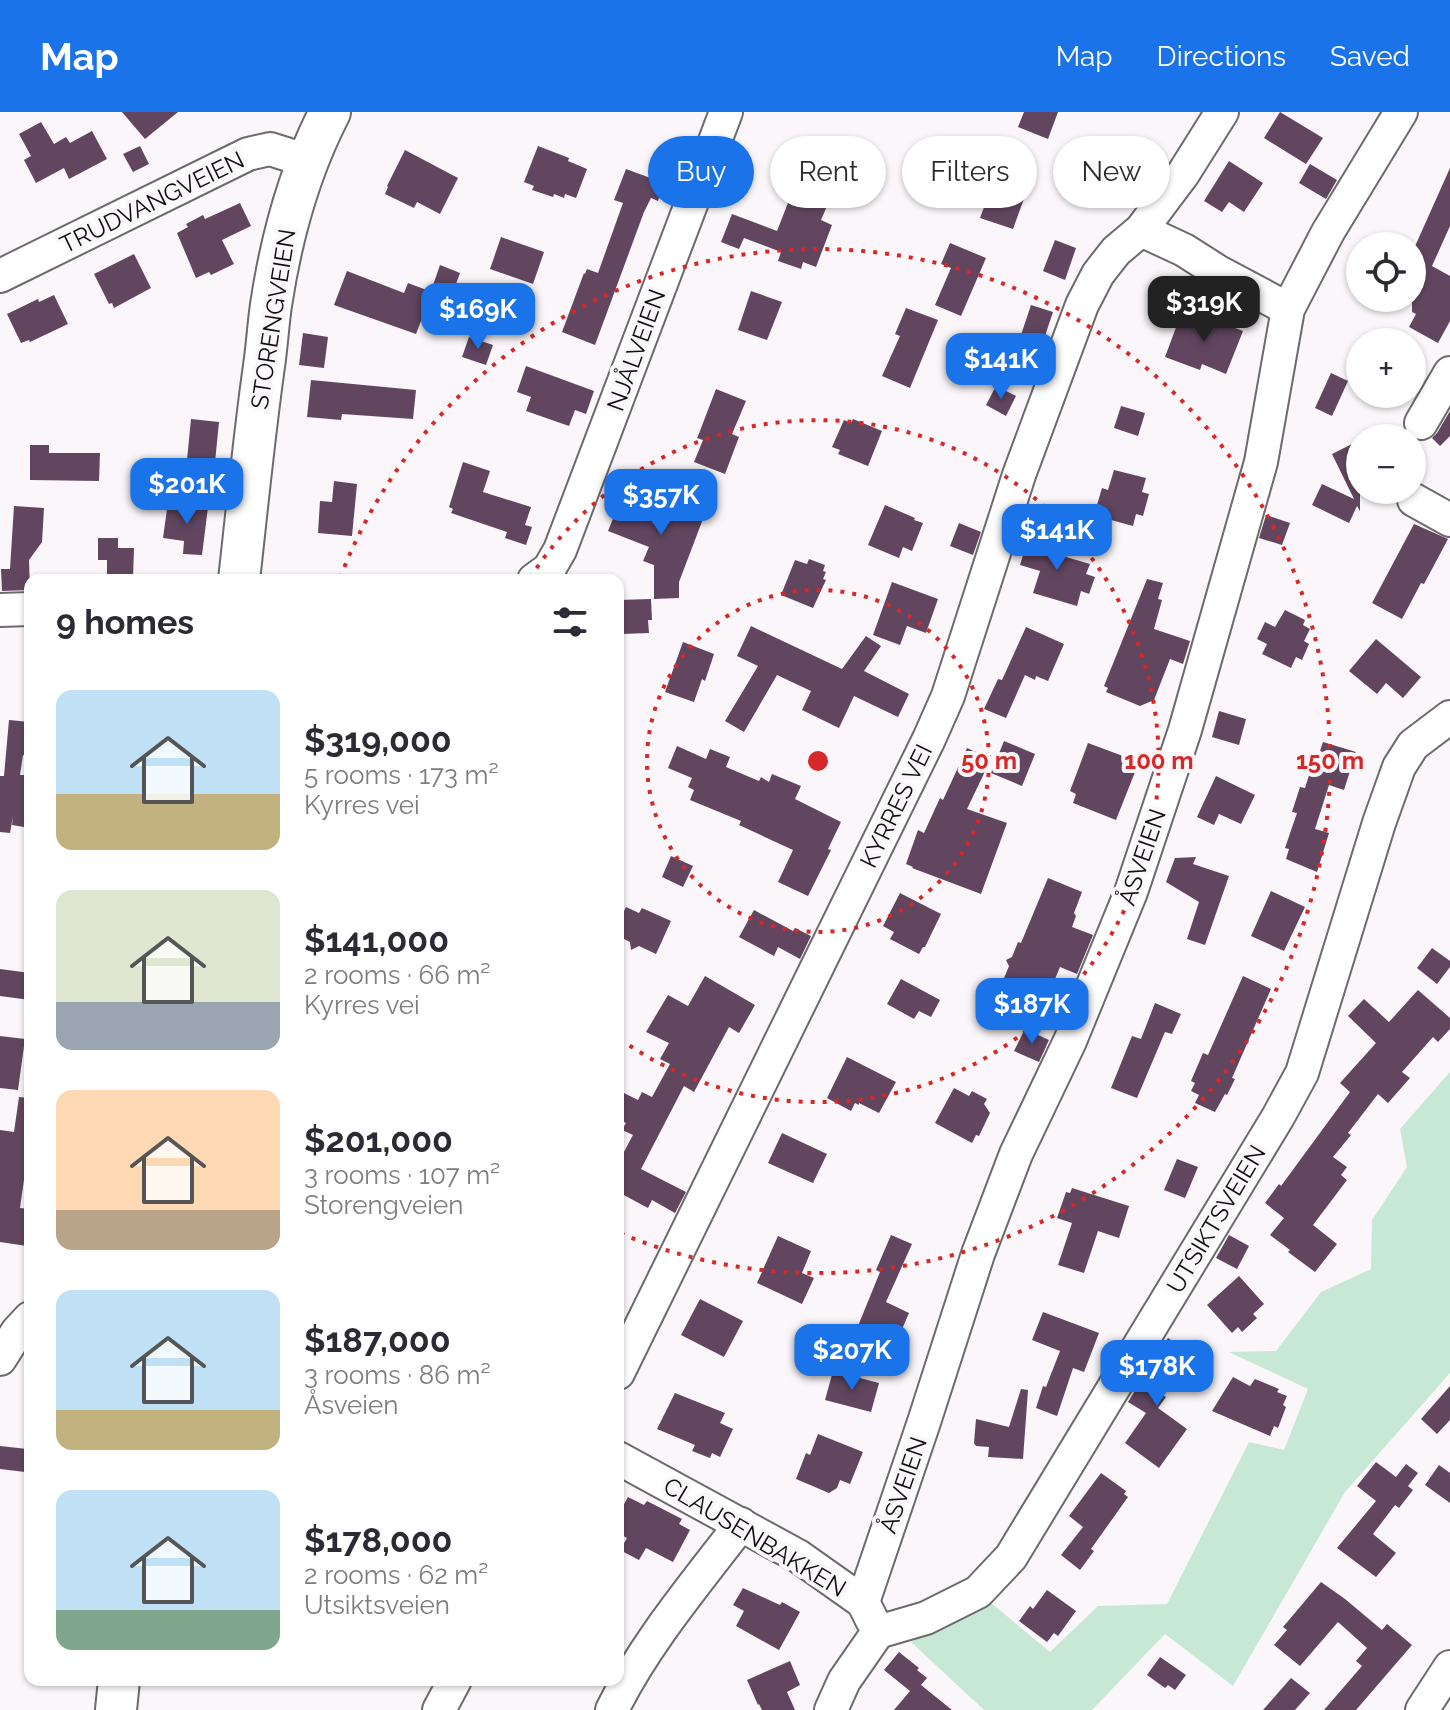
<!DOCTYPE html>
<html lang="en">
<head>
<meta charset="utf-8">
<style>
	body { margin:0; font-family:Raleway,sans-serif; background:#f2f2f3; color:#2b2b33; height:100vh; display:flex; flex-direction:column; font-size:30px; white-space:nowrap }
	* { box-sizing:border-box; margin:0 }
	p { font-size:26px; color:#7c7c81 }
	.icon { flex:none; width:44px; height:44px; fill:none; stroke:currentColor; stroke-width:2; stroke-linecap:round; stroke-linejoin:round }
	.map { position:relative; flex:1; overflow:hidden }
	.side { position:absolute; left:24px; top:462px; width:600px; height:1112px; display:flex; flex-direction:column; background:#fff; border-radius:16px; box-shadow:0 2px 6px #0004 }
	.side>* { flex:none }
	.top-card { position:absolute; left:648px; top:24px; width:682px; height:72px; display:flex; gap:16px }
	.controls { position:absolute; left:1346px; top:120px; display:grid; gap:16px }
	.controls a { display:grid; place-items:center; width:80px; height:80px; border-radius:50%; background:#fff; box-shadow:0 2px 6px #0004; font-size:40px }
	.price { position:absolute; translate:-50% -68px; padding:0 18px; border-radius:16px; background:#1a73e8; color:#fff; font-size:26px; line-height:52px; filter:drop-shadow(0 2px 4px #0008) }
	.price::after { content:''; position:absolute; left:50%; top:48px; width:24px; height:18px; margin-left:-12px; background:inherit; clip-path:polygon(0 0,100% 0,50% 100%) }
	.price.on { background:#222; color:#fff }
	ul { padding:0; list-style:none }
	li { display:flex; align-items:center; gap:24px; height:200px; padding:0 32px }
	li span { display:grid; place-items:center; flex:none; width:224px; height:160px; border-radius:16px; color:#555 }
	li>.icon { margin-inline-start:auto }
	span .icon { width:96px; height:96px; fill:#fffc; stroke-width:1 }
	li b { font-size:34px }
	h2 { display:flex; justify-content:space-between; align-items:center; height:96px; padding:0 32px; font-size:34px }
	.pill { padding:0 28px; border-radius:36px; background:#fff; box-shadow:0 2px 6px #0004; font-size:28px; line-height:72px }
	.pill.on { background:#1a73e8; color:#fff }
	header { display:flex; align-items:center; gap:48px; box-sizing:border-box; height:112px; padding:0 40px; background:#1a73e8; color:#fff }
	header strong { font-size:38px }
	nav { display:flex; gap:44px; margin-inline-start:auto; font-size:28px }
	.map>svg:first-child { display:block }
	.green { fill:#c8e8d6 }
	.building { fill:#624660 }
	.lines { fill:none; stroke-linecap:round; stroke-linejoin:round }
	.minor-casing { stroke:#6d6a6d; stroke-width:36 }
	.major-casing { stroke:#6d6a6d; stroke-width:44 }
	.minor { stroke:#fff; stroke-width:32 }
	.major { stroke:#fff; stroke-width:40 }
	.ring { fill:none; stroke:#d62828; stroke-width:4; stroke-dasharray:4 8 }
	.labels { text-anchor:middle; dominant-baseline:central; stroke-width:8; stroke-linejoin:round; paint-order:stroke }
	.street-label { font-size:24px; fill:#100f10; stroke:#faf6f9 }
	.centre { fill:#d62828; stroke:#faf6f9; stroke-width:4 }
	.ring-label { font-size:24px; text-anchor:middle; font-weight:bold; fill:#d62828; stroke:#faf6f9; stroke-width:8; stroke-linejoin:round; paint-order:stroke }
</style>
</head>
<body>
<header>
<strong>Map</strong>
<nav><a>Map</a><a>Directions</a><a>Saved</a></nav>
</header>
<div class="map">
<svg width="1450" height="1598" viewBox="0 0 1450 1598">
	<rect width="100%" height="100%" fill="#faf6f9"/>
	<path class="green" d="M1450,960V1261L1345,1380L1233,1574L1165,1522L1092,1598H984L911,1530L990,1490L1050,1540L1098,1494L1167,1492L1249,1330L1284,1338L1308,1277L1229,1240L1276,1239L1321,1180L1371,1157L1372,1108L1407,1055L1400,1017Z"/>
	<g class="building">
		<path d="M122,0H178L145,27Z"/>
		<path d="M1024,0H1058L1048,27L1018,15Z"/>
		<path d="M1280,0L1323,26L1306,52L1264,26Z"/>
		<path d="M41,10L54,32L66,25L70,31L92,19L107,47L69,67L64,56L36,71L24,48L31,44L19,22Z"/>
		<path d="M140,34L149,52L133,60L123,42Z"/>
		<path d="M538,34L569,46L568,49L587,57L576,86L565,82L564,86L554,82L553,85L532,78L534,74L524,70Z"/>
		<path d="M405,38L458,66L440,102L417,90L414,96L385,82L388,75L387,74Z"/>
		<path d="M1002,46L1034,59L1013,117L980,106Z"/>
		<path d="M1229,49L1263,71L1244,100L1229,90L1222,100L1204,89Z"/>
		<path d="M1310,52L1337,68L1326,87L1299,71Z"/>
		<path d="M1450,56V114L1432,154L1450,164V209L1438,231L1409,215L1416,202L1412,200V141Z"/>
		<path d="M626,57L664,71L658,89L651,86L644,100L595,233L562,220L584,161L585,162L587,157L598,161L623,91L614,88Z"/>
		<path d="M804,76L830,87L821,108L832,113L816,155L803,150L801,157L778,149L781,140L744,126L739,137L721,130L732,102L777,119L791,83L800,87Z"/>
		<path d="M240,91L251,114L222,128L234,152L211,163L209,160L196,166L177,121L188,115L186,112L203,103L205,107Z"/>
		<path d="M501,125L544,140L533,172L490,157Z"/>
		<path d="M1055,128L1076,136L1065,168L1043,159Z"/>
		<path d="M950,131L986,146L961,204L935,193L951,156L941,152Z"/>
		<path d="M134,142L151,176L114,196L112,191L109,192L94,162Z"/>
		<path d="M440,153L460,161L452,183L432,176Z"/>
		<path d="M347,159L404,181L408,171L432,180L416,222L334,193Z"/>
		<path d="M751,179L782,190L767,228L738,218Z"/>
		<path d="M54,183L68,212L30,230L29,228L21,231L7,202L38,187L39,190Z"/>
		<path d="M471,189L495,197L487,221L463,213Z"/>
		<path d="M1031,193L1053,200L1043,230L1021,223Z"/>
		<path d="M906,196L938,208L910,276L882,264L900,224L895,222Z"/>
		<path d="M1181,202L1202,210L1204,204L1243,219L1226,262L1202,252L1200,258L1165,245Z"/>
		<path d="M303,221L328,225L324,256L299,253Z"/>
		<path d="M469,225L493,233L486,253L462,245Z"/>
		<path d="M526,254L594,279L586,302L575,298L569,314L526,299L531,285L517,280Z"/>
		<path d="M1331,261L1348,269L1332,304L1315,296Z"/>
		<path d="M311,268L416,278L413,307L342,302L341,308L307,305Z"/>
		<path d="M996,274L1016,284L1006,304L986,293Z"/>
		<path d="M716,277L746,289L732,322L739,325L725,362L694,350L703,328L697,326L698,324Z"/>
		<path d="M1121,294L1145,301L1138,324L1114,316Z"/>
		<path d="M1450,299V324L1440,334L1432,326L1437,321Z"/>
		<path d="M191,307L219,310L215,350L187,348Z"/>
		<path d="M853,307L882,319L868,354L838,342L840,338L832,335L844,308L851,311Z"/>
		<path d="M1354,331L1360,344V399L1357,394L1349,411L1312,393L1322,372L1354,387L1332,342Z"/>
		<path d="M30,333H49V341H100L99,369L30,368Z"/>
		<path d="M463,350L490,359L483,380L531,395L525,413L532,415L526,433L505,426L507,420L451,401L453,397L449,395Z"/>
		<path d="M1114,358L1146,366L1142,380L1149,382L1143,404L1136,402L1133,414L1100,405L1103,395L1097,393L1102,376L1108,378Z"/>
		<path d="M334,369L357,372L352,424L318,421L320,389L332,390Z"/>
		<path d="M623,382L664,398L669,384L706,399L679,470V486L654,487V453L643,449L649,435L608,419Z"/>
		<path d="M168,390L208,395L202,443L183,442L184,429L163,426Z"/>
		<path d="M885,393L915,406L914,408L923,411L912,439L903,435L899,446L868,433Z"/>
		<path d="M14,394L44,396L42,430L29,448L30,478L2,479L1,457H10Z"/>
		<path d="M1266,403L1290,411L1282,433L1259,426Z"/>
		<path d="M959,411L981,420L973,443L950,434Z"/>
		<path d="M1414,412L1448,427L1424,472L1421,471L1402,507L1372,491Z"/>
		<path d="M1029,424L1069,436L1066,445L1090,452L1086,462L1095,465L1089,482L1081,479L1077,494L1033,481L1040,459L1020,453Z"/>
		<path d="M98,426H118V436H134L133,466H107V448H98Z"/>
		<path d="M809,447L825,453L823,459L826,460L823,467L826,468L813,496L781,483L795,448L807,452Z"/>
		<path d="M1147,467L1163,471L1158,487L1162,488L1154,517L1190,529L1183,552L1170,547L1154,588L1140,594L1106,580L1108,576L1104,574Z"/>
		<path d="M892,470L938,487L926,521L907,514L900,533L873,523Z"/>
		<path d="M651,487L652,508H648L649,521L621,522V512H618V488Z"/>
		<path d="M1285,498L1305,508L1303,513L1310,517L1304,529L1309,532L1302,548L1296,545L1291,556L1262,542L1267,532L1257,527L1265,510L1275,515Z"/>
		<path d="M751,514L842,557L866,524L881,534L864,559L909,582L898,605L854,584L839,616L802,598L811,579L777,563L744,620L725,609L758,554L737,544Z"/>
		<path d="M1026,515L1064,532L1048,569L1036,564L1035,568L1025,563L1006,606L984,597L998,567L1002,568Z"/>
		<path d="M1376,527L1421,565L1403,586L1386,571L1377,582L1349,559Z"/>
		<path d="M683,530L714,542L705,569L702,567L694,590L665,580Z"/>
		<path d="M1219,599L1246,607L1239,633L1212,625Z"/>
		<path d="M9,608L30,610V644L23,643L20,663H30V716L12,713L13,704L10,721L0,720V664H4Z"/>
		<path d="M1004,629L1035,642L1022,674L991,661Z"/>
		<path d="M1323,630L1356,640L1344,678L1329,673L1315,717L1329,721L1317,760L1286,747L1289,737L1285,736L1297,701L1292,700L1300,675L1305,676L1316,641L1319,642Z"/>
		<path d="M1088,631L1139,650L1116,708L1073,691L1076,682L1070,679Z"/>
		<path d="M677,634L706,647L710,637L730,645L726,655L759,669L761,665L769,670L772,662L801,674L795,687L841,710L828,737L831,738L808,784L778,770L793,738L739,713L741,709L690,688L694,678L688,675L692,666L668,656Z"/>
		<path d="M967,636L991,647L967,697L1007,711L981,782L912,756L913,755L906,752L918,718L924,721L940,686L943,688Z"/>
		<path d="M1216,664L1255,683L1241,712L1219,702L1214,713L1197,705Z"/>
		<path d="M671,744L693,754L683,775L662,765Z"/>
		<path d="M1196,745L1193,752L1229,764L1205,833L1187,827L1199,790L1166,770L1175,746Z"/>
		<path d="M1048,766L1082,780L1074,801L1076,804L1072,815L1093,823L1077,862L1060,855L1052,874L1045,871L1039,886L1002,871L1009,854L1006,848L1012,845L1018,830L1021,831Z"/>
		<path d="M1271,779L1305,795L1284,839L1251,824Z"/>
		<path d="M900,781L941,802L925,835H923L919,842L890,827L894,820L883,814Z"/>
		<path d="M626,795L639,801L642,796L671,809L656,842L639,834L631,838L630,830L618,824V811Z"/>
		<path d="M754,798L793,819L795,816L811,824L800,847L778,835L774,844L739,825Z"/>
		<path d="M1432,836L1450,849V855L1437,872L1417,856Z"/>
		<path d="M0,857L30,861V888L0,884Z"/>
		<path d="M705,864L755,893L739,921L729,915L694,980L684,974L641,1057L686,1080L675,1101L652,1088L648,1096L620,1081L624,1072L618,1068V1051L633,1023L622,1018L626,1011L618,1007V978L638,988L642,980L652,985L670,952L660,947L669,931L646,920L668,883L688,894Z"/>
		<path d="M1243,864L1271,877L1232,966L1235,967L1227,983L1225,982L1215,1000L1195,991L1199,983L1191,979L1195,971L1191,969L1203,941L1208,943Z"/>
		<path d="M901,867L940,888L931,905L919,899L914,907L887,892Z"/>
		<path d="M1418,878L1450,906V917L1438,930L1433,925L1402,960L1410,966L1388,991L1378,982L1348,1021L1351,1023L1333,1045L1347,1055L1341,1063L1347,1068L1313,1113L1337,1132L1315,1160L1288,1140L1290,1138L1270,1123L1284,1106L1265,1091L1279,1072L1281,1074L1350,980L1340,971L1376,931L1348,904L1364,887L1389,910Z"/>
		<path d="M1155,891L1181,902L1172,922L1165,920L1137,986L1111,976L1132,924L1141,927Z"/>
		<path d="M1025,917L1049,928L1039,950L1014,939Z"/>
		<path d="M0,924L25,927L18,978L0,976Z"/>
		<path d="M847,945L896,970L879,1001L859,991V993L855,991L851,999L827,986Z"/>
		<path d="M954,976L969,984L972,979L987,987L984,992L990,1001L979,1024L976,1023L972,1031L935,1011Z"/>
		<path d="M19,985L30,986V1039H28L20,1096L30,1097V1131H27V1134L0,1130V1018L14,1020Z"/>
		<path d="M782,1021L827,1042L813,1071L768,1051Z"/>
		<path d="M1177,1047L1198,1055L1185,1086L1164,1078Z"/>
		<path d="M1072,1076L1129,1094L1119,1126L1098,1119L1084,1161L1058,1153L1072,1111L1057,1106L1066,1080L1070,1081Z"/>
		<path d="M891,1123L912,1132L886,1190L909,1201L896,1231L858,1214L880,1160L876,1158Z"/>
		<path d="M1229,1123L1249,1134L1237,1157L1216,1146Z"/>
		<path d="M778,1124L811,1139L802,1161L814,1166L802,1192L757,1171Z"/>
		<path d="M1239,1164L1264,1192L1253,1202L1257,1206L1242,1220L1238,1215L1232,1221L1207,1193Z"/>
		<path d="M700,1187L743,1209L724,1245L681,1223Z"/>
		<path d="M1043,1200L1099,1221L1084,1260L1073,1256L1057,1304L1036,1296L1043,1274L1046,1275L1060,1239L1032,1228Z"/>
		<path d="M1168,1226L1189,1240L1161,1282L1166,1285L1158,1296L1187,1317L1159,1356L1125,1331L1146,1301L1128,1290Z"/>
		<path d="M833,1259L879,1271L871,1300L825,1288Z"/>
		<path d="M1233,1265L1250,1274L1255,1267L1279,1277L1277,1280L1287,1284L1283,1293L1286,1295L1278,1316L1274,1314L1270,1324L1212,1299Z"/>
		<path d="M1450,1274V1308L1437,1322L1421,1307Z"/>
		<path d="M1021,1277L1028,1278L1023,1347L988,1345L989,1335L976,1334L974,1331L976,1307L1009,1315Z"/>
		<path d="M675,1281L725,1301L720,1311L733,1317L720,1345L712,1341L710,1346L692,1339L695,1333L657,1317Z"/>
		<path d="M818,1322L863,1340L850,1372L840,1368L837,1376L829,1381L796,1367L806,1341L810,1343Z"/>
		<path d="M0,1334L27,1337L25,1360L0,1357Z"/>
		<path d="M1376,1350L1396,1365L1406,1352L1418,1361L1408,1374L1413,1378L1399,1396L1395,1393L1373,1422L1396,1441L1376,1465L1337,1436L1376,1389L1357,1374Z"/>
		<path d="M1439,1353L1450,1361V1391L1425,1373Z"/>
		<path d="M1101,1361L1126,1379L1124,1382L1128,1385L1091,1437L1094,1439L1080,1458L1061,1443L1083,1415L1069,1404Z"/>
		<path d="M628,1385L644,1393L647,1389L682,1407L679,1412L690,1418L673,1450L646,1436L639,1448L620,1438L627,1426L618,1421V1403Z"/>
		<path d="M1321,1470L1345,1487L1382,1518L1387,1512L1412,1533L1356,1598H1324L1362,1554L1356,1549L1367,1536L1338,1510L1300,1554L1274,1533L1287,1518L1283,1515Z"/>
		<path d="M743,1476L780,1493L782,1490L800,1500L779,1538L736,1514L744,1499L733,1493Z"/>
		<path d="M1047,1478L1076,1499L1058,1524L1054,1521L1047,1530L1019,1509L1030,1494L1033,1497Z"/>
		<path d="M899,1540L919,1556L917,1558L927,1566L921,1573L952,1598H894L910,1579L884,1558Z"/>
		<path d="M1160,1545L1186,1563L1175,1578L1168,1573L1165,1576L1147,1563Z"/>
		<path d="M790,1549L800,1573L787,1580L795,1598H762L759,1592L758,1593L747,1568Z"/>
		<path d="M1291,1566L1310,1581L1295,1598H1263Z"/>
	</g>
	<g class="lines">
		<defs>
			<g id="minor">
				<path d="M1141,118L1183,62L1222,0"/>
				<path d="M0,164L248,42L270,37L308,49"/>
				<path d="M1421,311L1450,261"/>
				<path d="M1414,388L1450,408"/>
				<path d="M534,468L549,457L560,438L726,0"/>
				<path d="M0,498L30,497"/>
				<path d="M0,1247L17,1220L30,1206"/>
				<path d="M618,1261L929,627L948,584L1019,363L1082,193L1098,162L1116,139L1141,118L1184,138L1217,159L1288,197"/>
				<path d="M618,1346L798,1444L863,1490L872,1508"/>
				<path d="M863,1490L924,1310L978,1142L1016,1042L1070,929L1131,780L1185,618L1261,350L1288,197L1328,120L1401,0"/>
				<path d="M439,1598L455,1568"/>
				<path d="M612,1598C645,1531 696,1471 741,1412"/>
				<path d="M831,1598L844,1569L878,1520L926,1506L978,1480L1011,1445L1278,1005L1302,961L1379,711L1399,655L1413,633L1450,605"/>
				<path d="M1422,1598L1450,1555"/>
			</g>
			<g id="major">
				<path d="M239,468C247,397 254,325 264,254C267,234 268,214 271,193C281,127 299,60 330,0"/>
				<path d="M116,1598L119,1568"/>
			</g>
		</defs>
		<use href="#minor" class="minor-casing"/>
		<use href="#major" class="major-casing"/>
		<use href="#minor" class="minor"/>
		<use href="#major" class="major"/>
	</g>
	<g class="ring">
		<circle cx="818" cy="649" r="171"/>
		<path d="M530 466A341 341 0 1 1 620 927"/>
		<path d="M340 466A512 512 0 1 1 622 1122"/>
	</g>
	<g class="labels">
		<g class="street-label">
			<text transform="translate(152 90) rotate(-26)">TRUDVANGVEIEN</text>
			<text transform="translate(273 207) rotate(-81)">STORENGVEIEN</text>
			<text transform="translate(636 238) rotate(-70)">NJÅLVEIEN</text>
			<text transform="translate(896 694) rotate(-64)">KYRRES VEI</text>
			<text transform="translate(1142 745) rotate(-71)">ÅSVEIEN</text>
			<text transform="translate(1216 1107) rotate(-59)">UTSIKTSVEIEN</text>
			<text transform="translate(903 1373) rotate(-71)">ÅSVEIEN</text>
			<text transform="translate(755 1425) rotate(31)">CLAUSENBAKKEN</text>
		</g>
	</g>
	<circle cx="818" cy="649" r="12" class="centre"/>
	<g class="ring-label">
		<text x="989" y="657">50 m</text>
		<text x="1159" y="657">100 m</text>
		<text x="1330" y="657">150 m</text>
	</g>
</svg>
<div class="controls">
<a><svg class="icon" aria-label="locate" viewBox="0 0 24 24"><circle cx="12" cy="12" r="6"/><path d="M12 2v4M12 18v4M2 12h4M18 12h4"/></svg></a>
<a>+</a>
<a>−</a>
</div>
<b class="price on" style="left:1204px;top:232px">$319K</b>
<b class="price" style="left:478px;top:239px">$169K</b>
<b class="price" style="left:1001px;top:289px">$141K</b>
<b class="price" style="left:187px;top:414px">$201K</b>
<b class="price" style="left:661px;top:425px">$357K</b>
<b class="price" style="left:1057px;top:460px">$141K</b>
<b class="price" style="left:1032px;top:934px">$187K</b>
<b class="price" style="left:852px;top:1280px">$207K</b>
<b class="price" style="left:1157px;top:1296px">$178K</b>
<div class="top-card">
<a class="pill on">Buy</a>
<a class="pill">Rent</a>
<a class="pill">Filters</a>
<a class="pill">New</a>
</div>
<section class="side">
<h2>9 homes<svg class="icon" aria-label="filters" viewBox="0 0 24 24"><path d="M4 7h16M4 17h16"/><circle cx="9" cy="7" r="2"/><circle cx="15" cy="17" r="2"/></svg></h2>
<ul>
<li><span style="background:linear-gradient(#bfe0f5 65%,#c2b280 0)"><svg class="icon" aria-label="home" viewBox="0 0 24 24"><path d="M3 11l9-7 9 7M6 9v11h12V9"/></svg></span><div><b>$319,000</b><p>5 rooms · 173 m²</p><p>Kyrres vei</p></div></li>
<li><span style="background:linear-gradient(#dfe7d0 70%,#9aa5b1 0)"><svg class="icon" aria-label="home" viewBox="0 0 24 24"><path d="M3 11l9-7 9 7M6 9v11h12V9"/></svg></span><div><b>$141,000</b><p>2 rooms · 66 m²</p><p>Kyrres vei</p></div></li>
<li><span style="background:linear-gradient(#ffd9b3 75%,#b9a48a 0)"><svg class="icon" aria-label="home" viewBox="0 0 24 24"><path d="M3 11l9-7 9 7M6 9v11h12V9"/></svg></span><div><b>$201,000</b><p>3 rooms · 107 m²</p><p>Storengveien</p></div></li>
<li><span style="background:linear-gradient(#bfe0f5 75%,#c2b280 0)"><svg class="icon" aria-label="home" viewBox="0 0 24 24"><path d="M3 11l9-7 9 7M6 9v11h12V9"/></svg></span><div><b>$187,000</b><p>3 rooms · 86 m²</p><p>Åsveien</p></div></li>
<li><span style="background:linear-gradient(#bfe0f5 75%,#7fa58c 0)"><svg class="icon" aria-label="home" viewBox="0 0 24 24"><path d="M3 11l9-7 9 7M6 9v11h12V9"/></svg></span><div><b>$178,000</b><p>2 rooms · 62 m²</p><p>Utsiktsveien</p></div></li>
</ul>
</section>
</div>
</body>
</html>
